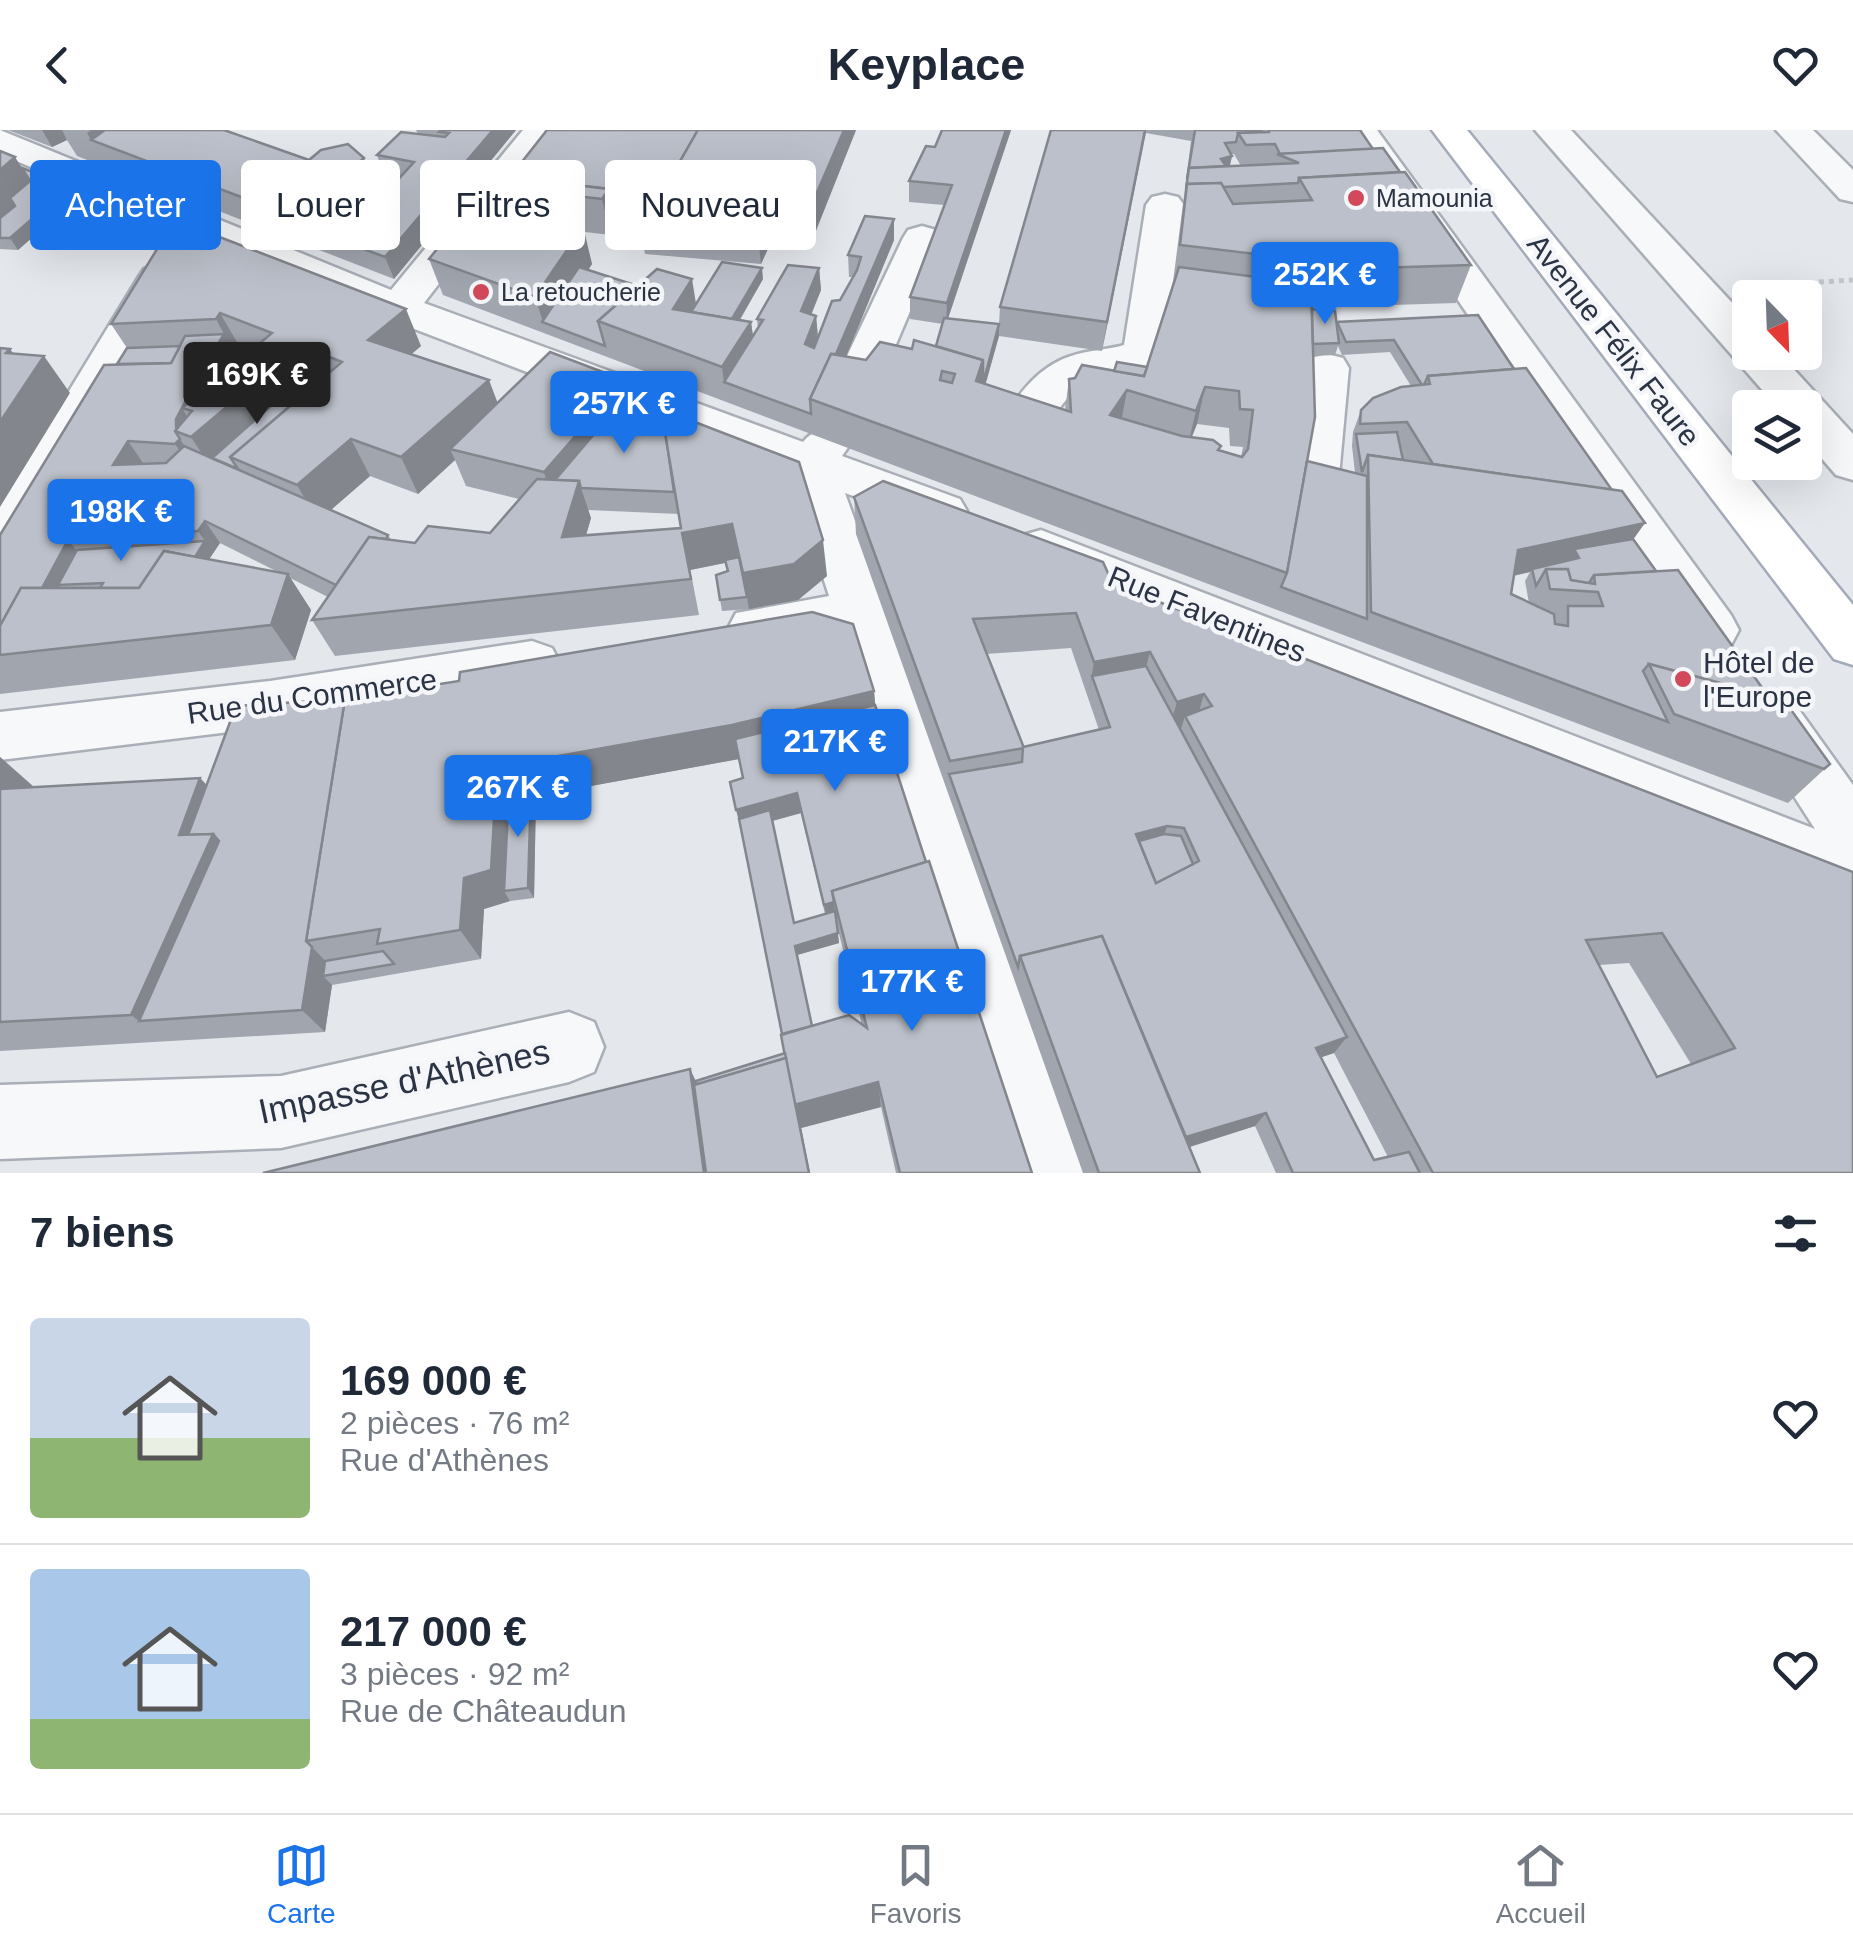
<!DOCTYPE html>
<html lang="fr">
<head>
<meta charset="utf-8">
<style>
	body { margin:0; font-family:Helvetica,sans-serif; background:#f6f6f7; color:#1f2937; height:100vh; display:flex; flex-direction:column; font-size:38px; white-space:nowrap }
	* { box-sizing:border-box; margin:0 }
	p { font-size:32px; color:#747a83 }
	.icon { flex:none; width:55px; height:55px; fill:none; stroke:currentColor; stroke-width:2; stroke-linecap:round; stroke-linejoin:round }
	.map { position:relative; height:1043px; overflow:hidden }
	.panel { display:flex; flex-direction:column; background:#fff; flex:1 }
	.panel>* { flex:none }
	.hud { position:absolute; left:30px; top:30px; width:1000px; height:90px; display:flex; gap:20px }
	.needle { width:65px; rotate:157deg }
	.fabs { position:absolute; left:1732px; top:150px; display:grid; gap:20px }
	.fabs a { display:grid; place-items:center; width:90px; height:90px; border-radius:10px; background:#fff; box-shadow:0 10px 40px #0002; font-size:50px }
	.price { position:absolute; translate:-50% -85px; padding:0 22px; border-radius:10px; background:#1a73e8; color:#fff; font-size:32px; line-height:65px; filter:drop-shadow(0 2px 5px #0008) }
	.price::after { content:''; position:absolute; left:50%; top:60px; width:30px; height:22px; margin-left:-15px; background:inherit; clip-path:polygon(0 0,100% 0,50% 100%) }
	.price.current { background:#222; color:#fff }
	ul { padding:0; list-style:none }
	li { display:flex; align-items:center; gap:30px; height:250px; padding:0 30px }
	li+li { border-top:2px solid #e0e1e3 }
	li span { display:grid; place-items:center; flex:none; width:280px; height:200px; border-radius:10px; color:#555 }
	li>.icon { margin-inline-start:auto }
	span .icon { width:120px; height:120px; fill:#fffc; stroke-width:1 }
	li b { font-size:42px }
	h2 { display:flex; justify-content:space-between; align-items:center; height:120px; padding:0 30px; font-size:42px }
	.chip { padding:0 35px; border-radius:10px; background:#fff; box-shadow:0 10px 40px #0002; font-size:35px; line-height:90px }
	.chip.current { background:#1a73e8; color:#fff }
	header { display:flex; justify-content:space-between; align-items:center; height:130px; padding:0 30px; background:#fff; font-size:45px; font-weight:700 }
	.tabs { display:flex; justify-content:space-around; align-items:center; height:140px; border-top:2px solid #e0e1e3; background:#fff; font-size:28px; color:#747a83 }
	.tabs a { display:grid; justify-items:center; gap:5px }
	.tabs .current { color:#1a73e8 }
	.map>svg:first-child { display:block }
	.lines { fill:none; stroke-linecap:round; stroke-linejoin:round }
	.minor-casing { stroke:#a9aeb7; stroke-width:5 }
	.major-casing { stroke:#a3abb8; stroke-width:5 }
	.path { stroke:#c2c5cb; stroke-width:5; stroke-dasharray:5 5; stroke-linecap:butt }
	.minor { fill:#f7f8fa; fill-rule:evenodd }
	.major { fill:#fff; fill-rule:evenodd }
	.wall { fill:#a1a5ae; fill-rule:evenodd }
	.shaded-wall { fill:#83868d }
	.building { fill:#bbc0ca; stroke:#83868d; stroke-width:2.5; fill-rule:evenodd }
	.poi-dot { fill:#d1495b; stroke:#f4f6f9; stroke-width:4 }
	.labels { text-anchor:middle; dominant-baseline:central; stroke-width:9; stroke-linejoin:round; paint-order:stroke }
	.far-poi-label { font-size:25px; fill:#2b3445; stroke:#f4f6f9; text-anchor:start }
	.street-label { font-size:30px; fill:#2b3445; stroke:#f4f6f9 }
	.poi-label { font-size:30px; fill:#2b3445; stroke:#f4f6f9; text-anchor:start }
	.near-street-label { font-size:35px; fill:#2b3445; stroke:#f4f6f9 }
</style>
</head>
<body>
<header><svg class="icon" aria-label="back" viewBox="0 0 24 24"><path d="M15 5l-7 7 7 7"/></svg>Keyplace<svg class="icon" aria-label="heart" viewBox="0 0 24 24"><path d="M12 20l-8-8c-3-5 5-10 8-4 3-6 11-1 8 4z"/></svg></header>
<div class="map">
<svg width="1853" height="1043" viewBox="0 0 1853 1043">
	<rect width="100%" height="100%" fill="#e4e7ec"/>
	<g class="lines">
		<defs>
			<g id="minor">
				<path d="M0,0L391,160L523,0H558L424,173L803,312C813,298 827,301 842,305L849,316L842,326L960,369L967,381L960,393L942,398L845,363L1090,1043H1014L842,505L755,519L736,513L728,498L736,483L829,466L789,342L383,187L0,24Z"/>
				<path d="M1342,0H1377L1731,485L1739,500L1731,515L1712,521L1693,515Z"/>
				<path d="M1535,0H1571L1750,192V222H1778L1853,304V350L1836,345L1805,309V278H1778Z"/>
				<path d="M1776,0H1813L1853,40V72L1840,69Z"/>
				<path d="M1165,64L1178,67L1184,75L1167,220C1149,246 1122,238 1096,247C1052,263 1050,326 1002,313L995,302C1014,271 1034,238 1071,226C1088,220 1107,220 1124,215L1146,75L1152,67Z"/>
				<path d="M922,96L936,100L941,108L875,264L868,274L852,278L836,274L829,264L903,108L908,100Z"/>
				<path d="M158,136L172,139L178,148L18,430L0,435V374L138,148L144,139Z"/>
				<path d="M1327,224L1343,228L1349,238L1338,357L1331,369L1314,374L1297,369L1290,357L1305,238L1311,228Z"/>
				<path d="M1041,400L1815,699L1743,587L1752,570L1772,564L1792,570L1853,655V772L1023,431L1016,418L1023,405Z"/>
				<path d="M532,511L552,518L560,533L552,548L532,555L270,597L0,630V582L270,551Z"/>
				<path d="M569,882L594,892L604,917L594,942L569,952L281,1018L0,1029V955L281,946Z"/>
			</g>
			<path id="major" d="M1432,0H1467L1853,475V535L1834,529Z"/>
		</defs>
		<use href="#minor" class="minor-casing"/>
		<use href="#major" class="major-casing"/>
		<path class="path" d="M1769,155L1853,150"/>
		<use href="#minor" class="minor"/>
		<use href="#major" class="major"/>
	</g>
	<g class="wall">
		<path d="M8,0H224L309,30L375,40L380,34L377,25L418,4L416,0H516L394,149L77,26L67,10L52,17Z"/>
		<path d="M547,0H856L815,103L777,99L761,134L645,124L641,104L613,100L611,105L585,102L584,105L592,134L588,140L696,174L763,149L740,190L751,192L753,206L758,199L757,189L819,138L821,160L811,184L816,186L818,208L853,147H849L848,125L894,110L846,226L866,230L912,219L936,216L943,194L910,189V167L944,75L909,72V51L935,17L1011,0L948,189L999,194L1000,177L1051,0H1360L1373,19L1400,42L1471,135L1456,173L1361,176L1311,170L1312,179L1337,193L1478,185L1656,441L1830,634L1788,673L443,165L429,129L499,74L502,71L499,61ZM1146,3L1191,11L1173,152L1147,237L1069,249L1065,280L985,254L999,206L1102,221ZM1231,24H1234L1241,36H1230L1232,26ZM1338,216L1342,225L1390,222L1411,256L1361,280L1353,302L1352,316L1355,343L1307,331L1313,226L1335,225ZM1197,294L1229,298L1230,316L1243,317L1241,327L1220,320L1192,307ZM1530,442L1525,451L1529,473L1511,464L1514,446Z"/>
		<path d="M0,21L22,38L77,68L18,120L0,119Z"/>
		<path d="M162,111L421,216L411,224L498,273L632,281L827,446L798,470L749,479L722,481L716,445L727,441L725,433L690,440L699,485L335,526L312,490L328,467L290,448L311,480L295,530L0,564V405L127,218L111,194ZM241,219L248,222L230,238ZM455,330L466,356L519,369L490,403L415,413L391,410L388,405L331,380L370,346L418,364ZM588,380L679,384L681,398L586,405L591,388ZM220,413L280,443L209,429Z"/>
		<path d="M854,367L1113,454L1853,742V1043H1276L1255,996L1190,1017L1200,1043H1083L856,404ZM1071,518L1099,600L1023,617L986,524ZM1629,833L1691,934L1657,947L1599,835ZM1334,923L1388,1027L1374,1030L1321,927Z"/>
		<path d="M874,561L875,575L926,732L1032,1043H896L881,977L801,998L810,1043H263L690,939L696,951L785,923L739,629L536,666L534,768L510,771L484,779L481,829L332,855L325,902L0,921V627L34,657L200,648L207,655ZM801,683L825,784L794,793L773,691ZM836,792L862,895L812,896L797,825L839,813Z"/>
	</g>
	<g class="shaded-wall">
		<path d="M42,0H62L67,10L52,17Z"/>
		<path d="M91,0H156L91,10L107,38L87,3Z"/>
		<path d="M493,0H516L394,149L385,127Z"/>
		<path d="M844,0H856L815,103L812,74Z"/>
		<path d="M1006,0H1011L946,194L947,173Z"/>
		<path d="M1145,0H1146L1102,221L1107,192Z"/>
		<path d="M1232,26L1229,38L1219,40L1221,29Z"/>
		<path d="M15,27L38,63L0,107V40Z"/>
		<path d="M364,28L374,55L393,35L402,59L342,111L336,97L304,85Z"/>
		<path d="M70,56L77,68L18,120L10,108Z"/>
		<path d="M609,59L612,73H607L613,100L611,105L602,69Z"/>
		<path d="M576,66L592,134L552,196L543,192L535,167L549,114Z"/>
		<path d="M774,71L777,99L761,134L758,105Z"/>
		<path d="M894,89V110L826,275L816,271Z"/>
		<path d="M762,138L763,149L729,208L727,196Z"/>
		<path d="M819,138L821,160L804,203L801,181Z"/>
		<path d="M692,149L698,186L673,179Z"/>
		<path d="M406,179L421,216L385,247L368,210Z"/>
		<path d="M220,183L241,219L227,243L225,267L211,245L208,231L224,204L216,189Z"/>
		<path d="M816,186L818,208L807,236L805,214Z"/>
		<path d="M751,192L756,229L724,252L722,237Z"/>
		<path d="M999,194V206L982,267L976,251Z"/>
		<path d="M300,215L319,252L230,327L215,344L191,307L176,297V289L182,278L196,301Z"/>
		<path d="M10,219L30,246L44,226L70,263L0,377V292L6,223Z"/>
		<path d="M199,246L212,268L192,281L182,278Z"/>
		<path d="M489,250L503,287L450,319L455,330L418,364L401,327Z"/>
		<path d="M624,250L633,287L579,352L591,388L575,443L562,407L544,342Z"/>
		<path d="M1205,257L1197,294L1187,318L1196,281Z"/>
		<path d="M1127,260L1120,298L1110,285Z"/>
		<path d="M180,309L194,331L190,336L175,314Z"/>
		<path d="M351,309L370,346L318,391L297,355Z"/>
		<path d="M128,311L143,333L113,335Z"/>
		<path d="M205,391L220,413L188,461L180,449L205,411L198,401Z"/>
		<path d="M1645,393L1625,421L1532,439L1530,442L1502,448L1518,420Z"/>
		<path d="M732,394L739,430L690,440L699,485L682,403Z"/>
		<path d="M68,410L86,432L58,455L68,466L6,524Z"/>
		<path d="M823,410L827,446L798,470L749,479L743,443Z"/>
		<path d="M288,444L311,480L295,530L271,495Z"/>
		<path d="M1150,522L1141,557L1092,546L1088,567L1094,532Z"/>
		<path d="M874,561L877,595L739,629L536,666L534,768L528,758L504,761L510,771L484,779L481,829L460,800L464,748L497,637Z"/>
		<path d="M1204,564L1194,599L1185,586L1180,602L1167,606L1177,572Z"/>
		<path d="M0,627L36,659L0,674Z"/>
		<path d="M200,648L229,681L219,711L139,891L131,885L179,705Z"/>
		<path d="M797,663L801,683L741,699L736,680Z"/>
		<path d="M1167,696L1161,715L1137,721L1136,704Z"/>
		<path d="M834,772L836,790L827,793L824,775Z"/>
		<path d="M838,803L839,813L797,825L795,816Z"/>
		<path d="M312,817L334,840L323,846L332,855L325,902L302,880Z"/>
		<path d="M1347,907L1334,923L1305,933L1316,918Z"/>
		<path d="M690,939L699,959L878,952L881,977L801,998L810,1043H704Z"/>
		<path d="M1266,983L1255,996L1170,1023L1178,1010Z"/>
	</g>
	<g class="building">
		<path d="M105,0H224L309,30L321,20L348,14L364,28L355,36L346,34L295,82L299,89L91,10Z"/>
		<path d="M441,0H493L385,127L342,111L414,32L377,25L401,2L445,7L449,3L439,2Z"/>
		<path d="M547,0H698L675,40L628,37L611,66L609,59L557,53L547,66L499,61Z"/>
		<path d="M698,0H844L812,74L774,71L758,105L639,96L650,77L607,73L628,37L675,40Z"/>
		<path d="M942,0H1006L947,173L910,167L952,55L909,51L926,16L935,17Z"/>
		<path d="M1051,0H1145L1107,192L1000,177Z"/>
		<path d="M1195,0H1261L1262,2L1238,3L1236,12L1225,13L1232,26L1221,29L1226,36L1189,38L1187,49Z"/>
		<path d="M1269,0H1360L1373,19L1280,24L1275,14L1246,15L1238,3L1269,2Z"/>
		<path d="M1383,18L1400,42L1299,48L1298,53L1223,57L1221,53L1187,54L1186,59L1189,38L1299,33L1277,24Z"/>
		<path d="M0,21L15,27L0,40Z"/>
		<path d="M381,33L393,35L336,97L295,82L346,34L375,40Z"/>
		<path d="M22,38L70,56L10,108H0V88L15,76L10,68L30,51Z"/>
		<path d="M1405,42L1471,135L1374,138L1180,115L1187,54L1221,53L1233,74L1312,70L1299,48Z"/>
		<path d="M557,53L609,59L602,69L576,66L564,91L582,98L535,167L429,129L475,72L539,78Z"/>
		<path d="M502,71L541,75L539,78L499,74Z"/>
		<path d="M865,86L894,89L836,224H831L810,269L811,284L724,252L763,190L757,189L788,135L819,138L801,181L816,186L805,214L814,218L832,171L840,170L857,140L861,127L848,125Z"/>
		<path d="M204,101L406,179L368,210L489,250L401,327L351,309L297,355L230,327L342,232L300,215L191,307L175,301L192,281L182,278L272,203L220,183L216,189L111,194L162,111Z"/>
		<path d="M722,132L762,138L732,189L691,182Z"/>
		<path d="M579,137L638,156L598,191L605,216L542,192Z"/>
		<path d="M1179,137L1311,154L1315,287L1287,443L810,269L831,224L866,230L880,212L912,219L914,210L983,230L976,251L1071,282L1069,249L1075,248L1082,235L1144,246ZM942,241L955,244L952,253L940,250ZM1205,257L1239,261L1240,279L1253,280L1248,319L1242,327L1218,320L1221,316L1213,310L1182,306L1110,285L1127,260L1196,281Z"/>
		<path d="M657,139L692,149L673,179L751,192L722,237L598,191Z"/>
		<path d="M1312,179L1335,181L1339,213L1313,214Z"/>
		<path d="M1478,185L1514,239L1428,246L1424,255H1422L1394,210L1346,212L1337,192Z"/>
		<path d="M944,188L999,194L983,253V230L936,216Z"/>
		<path d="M224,204L208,231H220L211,245L199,246L176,289V297H178L175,301L180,309L175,314L128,311L113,335L166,333L184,316L388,405L386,409L369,407L336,455L205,391L198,401L68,410L42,458H21L0,496V405L104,235L171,233L185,206Z"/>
		<path d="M180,216L171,233L117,234L127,218Z"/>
		<path d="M0,218L10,219L6,223L44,226L0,292Z"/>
		<path d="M550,222L624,250L544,342L450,319Z"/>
		<path d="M1117,232L1147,237L1144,246L1114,241Z"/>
		<path d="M1526,238L1612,360L1433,334L1407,292L1360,294L1361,280L1373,268L1401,257L1430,254L1428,246Z"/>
		<path d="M290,259L304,264L230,327L238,339L212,328Z"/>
		<path d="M618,276L664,293L674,362L581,358L579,351L555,350Z"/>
		<path d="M661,279L799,332L823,410L794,434L743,443L732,394L682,403L691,449L312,490L369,407L415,413L428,396L490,403L537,349L579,351L562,407L681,398Z"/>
		<path d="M1397,302L1403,330L1368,325L1362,342L1356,304Z"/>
		<path d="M1368,325L1622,361L1645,393L1518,420L1511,464L1554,484L1555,494L1568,496V476H1603L1598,462L1550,459L1546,439H1568L1571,450L1595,454L1594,445L1678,440L1768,566L1649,534L1643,541L1668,592L1371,482Z"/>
		<path d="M1307,331L1367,346V489L1281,457L1287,443Z"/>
		<path d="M883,351L1103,432L1113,454L1853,742V1043H1433L1185,586L1212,576L1204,564L1177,572L1150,522L1094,532L1076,483L973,489L1024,618L950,631L854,367ZM1662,803L1735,918L1657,947L1586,810Z"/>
		<path d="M1633,409L1656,441L1594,445L1589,453L1571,450L1568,439H1546L1536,456L1532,439L1579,428L1574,419Z"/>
		<path d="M205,411L195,427L164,421L139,458H100L103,453L58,455L77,420Z"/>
		<path d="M164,421L288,444L271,495L0,525V496L21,458H139Z"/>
		<path d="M739,427L747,467L720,470L716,445L728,441L725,430Z"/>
		<path d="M812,482L853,494L874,561L732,595L497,637L491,740L464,748L460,800L377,814L380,799L306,811L345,569L459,551L460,542Z"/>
		<path d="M1649,534L1784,570L1830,634L1824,639L1674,584Z"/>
		<path d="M1146,536L1347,907L1316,918L1374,1030L1409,1022L1420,1043H1293L1266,983L1186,1007L1102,806L1020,826L1018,837L949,644L1022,632L1023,617L1110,597L1092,546ZM1167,696L1184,698L1199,731L1156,753L1136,704Z"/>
		<path d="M345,569L306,811L312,817L302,880L139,891L219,711L213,704L188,705L236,576Z"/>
		<path d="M875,575L926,732L832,761L834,772L824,775L797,663L736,680L730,652L743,648L735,609Z"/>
		<path d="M200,648L179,705L213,704L131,885L0,892V659Z"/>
		<path d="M531,656L528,758L504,761L509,660Z"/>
		<path d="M770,680L794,793L835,781L838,803L795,816L812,896L782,904L739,689Z"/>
		<path d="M1164,704L1181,706L1193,734L1156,753L1139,711Z"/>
		<path d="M929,731L1032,1043H900L878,952L794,975L781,905L849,885L867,898L832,761Z"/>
		<path d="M1102,806L1200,1043H1099L1020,826Z"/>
		<path d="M383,821L394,834L323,846L325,831Z"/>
		<path d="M785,923L786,928L696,955V951Z"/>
		<path d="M786,928L809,1043H706L694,955Z"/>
		<path d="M690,939L704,1043H263Z"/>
	</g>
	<g class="poi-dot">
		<circle cx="1356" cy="68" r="10"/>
		<circle cx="481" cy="162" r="10"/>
		<circle cx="1683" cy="549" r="10"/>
	</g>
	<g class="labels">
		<g class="far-poi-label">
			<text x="1376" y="68">Mamounia</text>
			<text x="501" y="162">La retoucherie</text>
		</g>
		<g class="street-label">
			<text transform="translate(1614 210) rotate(52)">Avenue Félix Faure</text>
			<text transform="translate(1207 484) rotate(22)">Rue Faventines</text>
			<text transform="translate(312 566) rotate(-8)">Rue du Commerce</text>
		</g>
		<g class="poi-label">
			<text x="1703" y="532">Hôtel de<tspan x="1703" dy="34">l'Europe</tspan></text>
		</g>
		<g class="near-street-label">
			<text transform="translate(404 951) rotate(-12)">Impasse d'Athènes</text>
		</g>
	</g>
</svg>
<div class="fabs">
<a><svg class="needle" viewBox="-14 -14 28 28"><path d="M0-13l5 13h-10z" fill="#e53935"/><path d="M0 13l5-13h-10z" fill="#747a83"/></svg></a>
<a><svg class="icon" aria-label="layers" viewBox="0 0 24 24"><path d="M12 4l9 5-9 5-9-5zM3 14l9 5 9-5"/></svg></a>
</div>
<b class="price" style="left:1325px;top:197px">252K €</b>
<b class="price current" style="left:257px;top:297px">169K €</b>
<b class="price" style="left:624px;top:326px">257K €</b>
<b class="price" style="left:121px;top:434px">198K €</b>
<b class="price" style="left:835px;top:664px">217K €</b>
<b class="price" style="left:518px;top:710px">267K €</b>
<b class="price" style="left:912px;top:904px">177K €</b>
<div class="hud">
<a class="chip current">Acheter</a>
<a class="chip">Louer</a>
<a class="chip">Filtres</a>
<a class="chip">Nouveau</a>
</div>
</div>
<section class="panel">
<h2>7 biens<svg class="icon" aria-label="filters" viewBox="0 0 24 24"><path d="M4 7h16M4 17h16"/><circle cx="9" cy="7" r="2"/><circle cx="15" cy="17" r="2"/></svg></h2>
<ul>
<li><span style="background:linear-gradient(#c9d6e8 60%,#8fb573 0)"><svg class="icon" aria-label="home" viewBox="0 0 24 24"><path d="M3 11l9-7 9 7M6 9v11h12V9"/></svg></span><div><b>169 000 €</b><p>2 pièces · 76 m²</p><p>Rue d'Athènes</p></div><svg class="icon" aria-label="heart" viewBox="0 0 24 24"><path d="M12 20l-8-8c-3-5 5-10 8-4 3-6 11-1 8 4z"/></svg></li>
<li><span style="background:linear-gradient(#a9c7e8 75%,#8fb573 0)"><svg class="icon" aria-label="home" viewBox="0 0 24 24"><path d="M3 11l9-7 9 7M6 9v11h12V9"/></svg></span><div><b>217 000 €</b><p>3 pièces · 92 m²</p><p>Rue de Châteaudun</p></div><svg class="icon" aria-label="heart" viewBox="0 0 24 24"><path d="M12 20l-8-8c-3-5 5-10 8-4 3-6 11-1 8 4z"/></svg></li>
</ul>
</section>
<nav class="tabs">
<a class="current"><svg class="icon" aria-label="map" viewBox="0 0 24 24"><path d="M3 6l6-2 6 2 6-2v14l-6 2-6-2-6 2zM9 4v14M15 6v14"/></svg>Carte</a>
<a><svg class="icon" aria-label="saved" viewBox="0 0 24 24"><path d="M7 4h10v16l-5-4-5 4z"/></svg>Favoris</a>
<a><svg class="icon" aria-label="home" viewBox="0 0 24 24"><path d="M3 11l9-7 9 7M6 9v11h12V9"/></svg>Accueil</a>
</nav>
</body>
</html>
